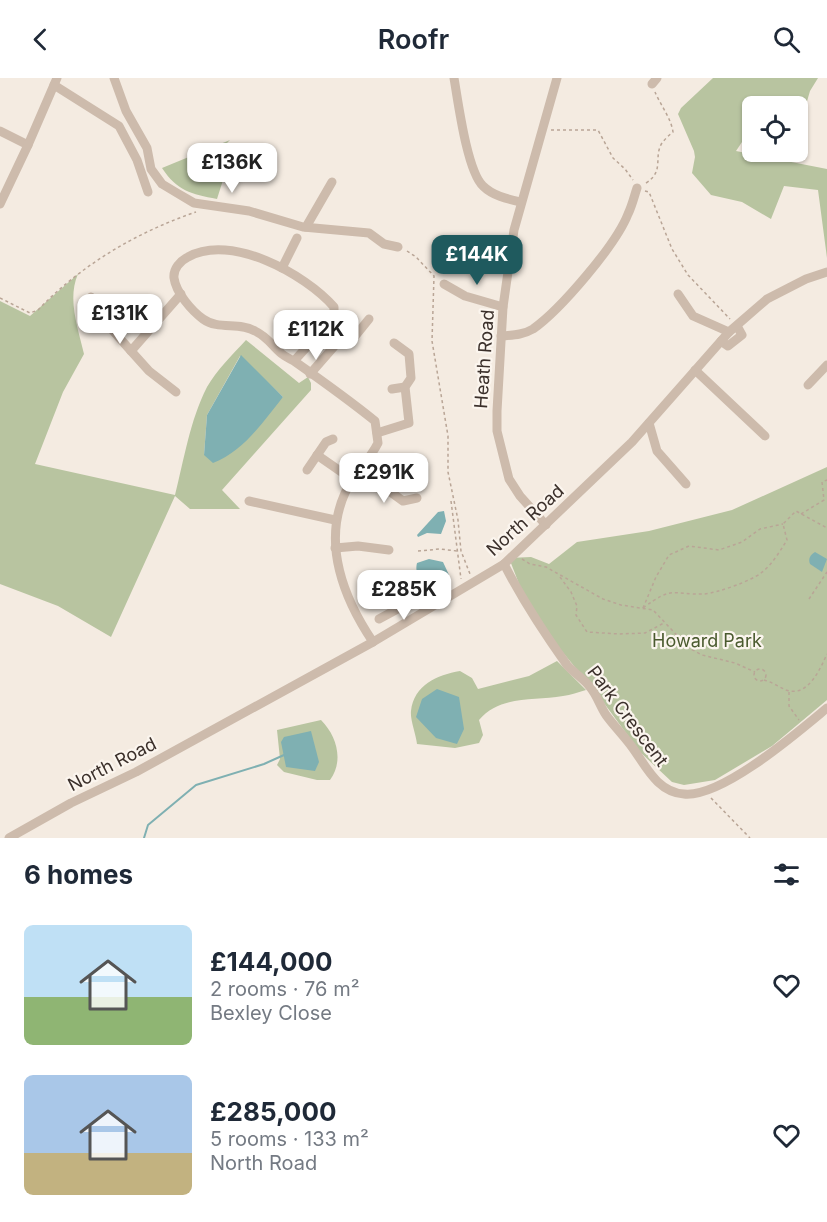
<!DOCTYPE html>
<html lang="en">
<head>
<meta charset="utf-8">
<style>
	body { margin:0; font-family:Inter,sans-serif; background:#f2f2f3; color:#1f2937; height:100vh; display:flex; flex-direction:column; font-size:22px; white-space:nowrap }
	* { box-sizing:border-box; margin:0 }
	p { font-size:20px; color:#747a83 }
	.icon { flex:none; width:33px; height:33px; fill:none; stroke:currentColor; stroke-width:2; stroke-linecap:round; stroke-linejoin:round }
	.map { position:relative; height:760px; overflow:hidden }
	.drawer { display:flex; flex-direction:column; background:#fff; flex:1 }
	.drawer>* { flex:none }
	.controls { position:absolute; left:742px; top:18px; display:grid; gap:12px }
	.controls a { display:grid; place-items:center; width:66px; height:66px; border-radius:9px; background:#fff; box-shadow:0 2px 4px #0004; font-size:30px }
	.price { position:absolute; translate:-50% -51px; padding:0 14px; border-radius:12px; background:#fff; color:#222; font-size:20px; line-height:39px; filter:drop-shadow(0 2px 3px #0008) }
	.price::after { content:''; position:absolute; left:50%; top:36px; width:18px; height:14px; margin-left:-9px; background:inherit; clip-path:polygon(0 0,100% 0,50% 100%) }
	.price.current { background:#1f5a5e; color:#fff }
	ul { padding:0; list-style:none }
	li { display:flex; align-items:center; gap:18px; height:150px; padding:0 24px }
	li span { display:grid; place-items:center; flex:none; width:168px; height:120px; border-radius:9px; color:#555 }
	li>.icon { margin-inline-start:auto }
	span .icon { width:72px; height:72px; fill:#fffc; stroke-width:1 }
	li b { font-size:26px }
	h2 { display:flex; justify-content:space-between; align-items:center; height:72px; padding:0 24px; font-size:26px }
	header { display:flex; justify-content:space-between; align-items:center; height:78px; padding:0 24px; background:#fff; font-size:27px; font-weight:600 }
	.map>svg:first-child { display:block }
	.green { fill:#b8c4a0; fill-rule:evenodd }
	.water { fill:#7fb0b2 }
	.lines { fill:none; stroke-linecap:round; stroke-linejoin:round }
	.stream { stroke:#7fb0b2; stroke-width:2 }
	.path { stroke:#b9a596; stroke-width:1.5; stroke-dasharray:3 3; stroke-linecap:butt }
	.minor { stroke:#cdbbac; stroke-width:9 }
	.labels { text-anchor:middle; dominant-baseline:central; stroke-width:4.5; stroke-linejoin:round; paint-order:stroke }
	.street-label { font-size:18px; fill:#3b302b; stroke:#fbf5ee }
	.park-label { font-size:18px; fill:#4a5a2e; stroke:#fbf5ee }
</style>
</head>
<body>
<header><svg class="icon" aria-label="back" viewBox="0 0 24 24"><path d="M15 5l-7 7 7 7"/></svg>Roofr<svg class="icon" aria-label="search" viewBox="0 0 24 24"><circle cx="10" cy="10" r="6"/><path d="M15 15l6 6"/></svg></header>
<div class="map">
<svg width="827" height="760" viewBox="0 0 827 760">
	<rect width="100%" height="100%" fill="#f4ebe1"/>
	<g class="green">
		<path d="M713,0H818L810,13L803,37L798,42V28H753V48L745,50L742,64L736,73L827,91V180L818,112L784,108L771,141L742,124L711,117L692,95L695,79L694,73L678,36L681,30Z"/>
		<path d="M230,62L206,86L223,102L217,121C191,116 177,113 162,90Z"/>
		<path d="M78,196C67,221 78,250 84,276L63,314L35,386L175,417C184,382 190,342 207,309C217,292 232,277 246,262L299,305L308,299L311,305V312L222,412L240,431H190L175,418L111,559L58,528L0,506V223L30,238ZM240,278L283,319L204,377L207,337Z"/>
		<path d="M827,389V622L772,668L715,702L684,707L672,704L640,674L601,621L556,566L521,511L509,480L531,479L549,486L577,464L649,453L732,432Z"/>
		<path d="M557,583L586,612C578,614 571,617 563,618C534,623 500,617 479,642L483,657L479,665L455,670L417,666C416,656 410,642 411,633C414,607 437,597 460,593L472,600L478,611L529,598Z"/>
		<path d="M321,642C337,658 344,683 330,702H317L284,694L277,687L280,681L277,652Z"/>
	</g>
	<g class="water">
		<path d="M241,277L283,319C262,345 244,373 213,385L204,377L207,337Z"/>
		<path d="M444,433L446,443L441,456L427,455L418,459L417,457L438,434Z"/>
		<path d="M815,474L827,481L822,494L810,486C808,481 810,477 815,474Z"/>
		<path d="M429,481L443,484L449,497L440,508L433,511C422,509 414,496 417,485Z"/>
		<path d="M437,611L459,619L464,651L457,666L436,660L416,639L422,621Z"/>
		<path d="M311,653L319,684L315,693L286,689L281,664L284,659Z"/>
	</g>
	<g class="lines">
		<path class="stream" d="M144,760L148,747L196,707L264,686L284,677"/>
		<g class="path">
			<path d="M551,52H598L613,80L625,91L633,102"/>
			<path d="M646,105C665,93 653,79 662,65C665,61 669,57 673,54C671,40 661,28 655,14"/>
			<path d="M645,113L649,114L672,171L688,197L730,241"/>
			<path d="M407,173L416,179L434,198L432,263L448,358V394L458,442L461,473L470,496"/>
			<path d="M0,220L30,235L38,232C81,187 137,154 196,134"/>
			<path d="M451,423L461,501"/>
			<path d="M801,436L824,422L822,404L827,402"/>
			<path d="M418,473L440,471L457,473"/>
			<path d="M522,481L530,486L546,489L603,521L621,527L653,532L689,570L702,577L735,585L755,594"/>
			<path d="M560,499L571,514L577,528L576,537L587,554L619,556L645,555L664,545"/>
			<path d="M809,521L827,494"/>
			<path d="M643,530C674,507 671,517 704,516C717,515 751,503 761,495C772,487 780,473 787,462L783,446L796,433L827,450"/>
			<path d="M643,530L656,499L669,477L689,468L719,472L742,464L760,451L783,446"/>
			<circle cx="760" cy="597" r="6"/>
			<path d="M764,602C772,604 779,609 786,612C808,620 820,591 827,576"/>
			<path d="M789,614V628L799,642"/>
			<path d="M711,720L750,760"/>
		</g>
		<g class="minor">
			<path d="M114,0L126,33L147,70L151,91L162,106L177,115L194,125L249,133L303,149L369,155L384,166L398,169"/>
			<path d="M454,0C458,23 467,93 483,108C493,118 508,121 521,124"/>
			<path d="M652,6L657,0"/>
			<path d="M54,7L119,48L137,82L148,114"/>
			<path d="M0,53L28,67"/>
			<path d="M0,126L28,67L57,0"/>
			<path d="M306,149L332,104"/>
			<path d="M282,190L297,160"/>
			<path d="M444,206L465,218L503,229"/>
			<path d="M678,216L693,238L729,254"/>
			<path d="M91,219L108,247L131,273"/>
			<path d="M501,258C513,257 523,257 533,251C560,232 616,167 628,136C632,128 634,119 637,110"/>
			<path d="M721,263L728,268L742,257L737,248"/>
			<path d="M294,283L334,239V229C305,196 231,155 188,179C180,183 173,191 174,200C176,215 192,233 203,241C218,252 239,244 255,253C268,259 272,268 282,276C286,279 290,281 294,283C321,302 349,322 375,343L378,365C369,383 353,397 345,415C322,466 344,521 373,564"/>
			<path d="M695,292L765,358"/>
			<path d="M310,296L338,264L352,262L369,241"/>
			<path d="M808,307L827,287"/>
			<path d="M392,311L405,309"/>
			<path d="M176,314L149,293L131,273L181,216"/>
			<path d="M649,345L657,373L686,406"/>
			<path d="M377,355L409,345L405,309L411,300L409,276L394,265"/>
			<path d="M317,377L353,402"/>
			<path d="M307,392L326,364L333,361"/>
			<path d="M360,392L403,423L417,420"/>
			<path d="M249,423L335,442"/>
			<path d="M546,447L520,418L509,401L497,353V333L503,229L514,152L557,0"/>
			<path d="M335,470L358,468L389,472"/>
			<path d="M504,486C522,521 544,555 567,587C574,595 584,601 590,609C597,617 600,628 606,637C614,648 624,658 632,669C646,688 657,714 684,716C722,720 798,654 827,630"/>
			<path d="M379,541L416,521"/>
			<path d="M9,760L71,725L136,694L373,564L504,486L632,364L729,254L767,221L806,201L827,194"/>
		</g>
	</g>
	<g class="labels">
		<g class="street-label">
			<text transform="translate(484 281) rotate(-86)">Heath Road</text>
			<text transform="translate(525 442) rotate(-42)">North Road</text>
			<text transform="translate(628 638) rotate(53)">Park Crescent</text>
			<text transform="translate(112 686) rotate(-27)">North Road</text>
		</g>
		<g class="park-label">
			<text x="707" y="562">Howard Park</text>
		</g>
	</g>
</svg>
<div class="controls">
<a><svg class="icon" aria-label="locate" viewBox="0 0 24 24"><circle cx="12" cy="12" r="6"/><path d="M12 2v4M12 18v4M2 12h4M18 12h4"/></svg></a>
</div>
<b class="price" style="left:232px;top:116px">£136K</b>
<b class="price current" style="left:477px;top:208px">£144K</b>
<b class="price" style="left:120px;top:267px">£131K</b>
<b class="price" style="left:316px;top:283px">£112K</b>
<b class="price" style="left:384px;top:426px">£291K</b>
<b class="price" style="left:404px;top:543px">£285K</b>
</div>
<section class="drawer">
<h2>6 homes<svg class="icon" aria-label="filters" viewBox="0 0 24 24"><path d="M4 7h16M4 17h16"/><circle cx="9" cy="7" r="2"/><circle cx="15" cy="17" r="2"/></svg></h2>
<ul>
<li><span style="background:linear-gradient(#bfe0f5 60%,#8fb573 0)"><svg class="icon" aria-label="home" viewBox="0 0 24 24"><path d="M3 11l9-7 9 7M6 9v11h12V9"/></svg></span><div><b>£144,000</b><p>2 rooms · 76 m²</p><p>Bexley Close</p></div><svg class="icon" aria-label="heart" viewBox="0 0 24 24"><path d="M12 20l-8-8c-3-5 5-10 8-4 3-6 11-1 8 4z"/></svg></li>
<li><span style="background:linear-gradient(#a9c7e8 65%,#c2b280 0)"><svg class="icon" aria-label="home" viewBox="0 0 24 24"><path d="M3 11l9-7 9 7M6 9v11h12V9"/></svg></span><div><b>£285,000</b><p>5 rooms · 133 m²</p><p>North Road</p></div><svg class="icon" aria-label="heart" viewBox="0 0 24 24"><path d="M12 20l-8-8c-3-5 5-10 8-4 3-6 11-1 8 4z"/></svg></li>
</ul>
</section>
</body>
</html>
